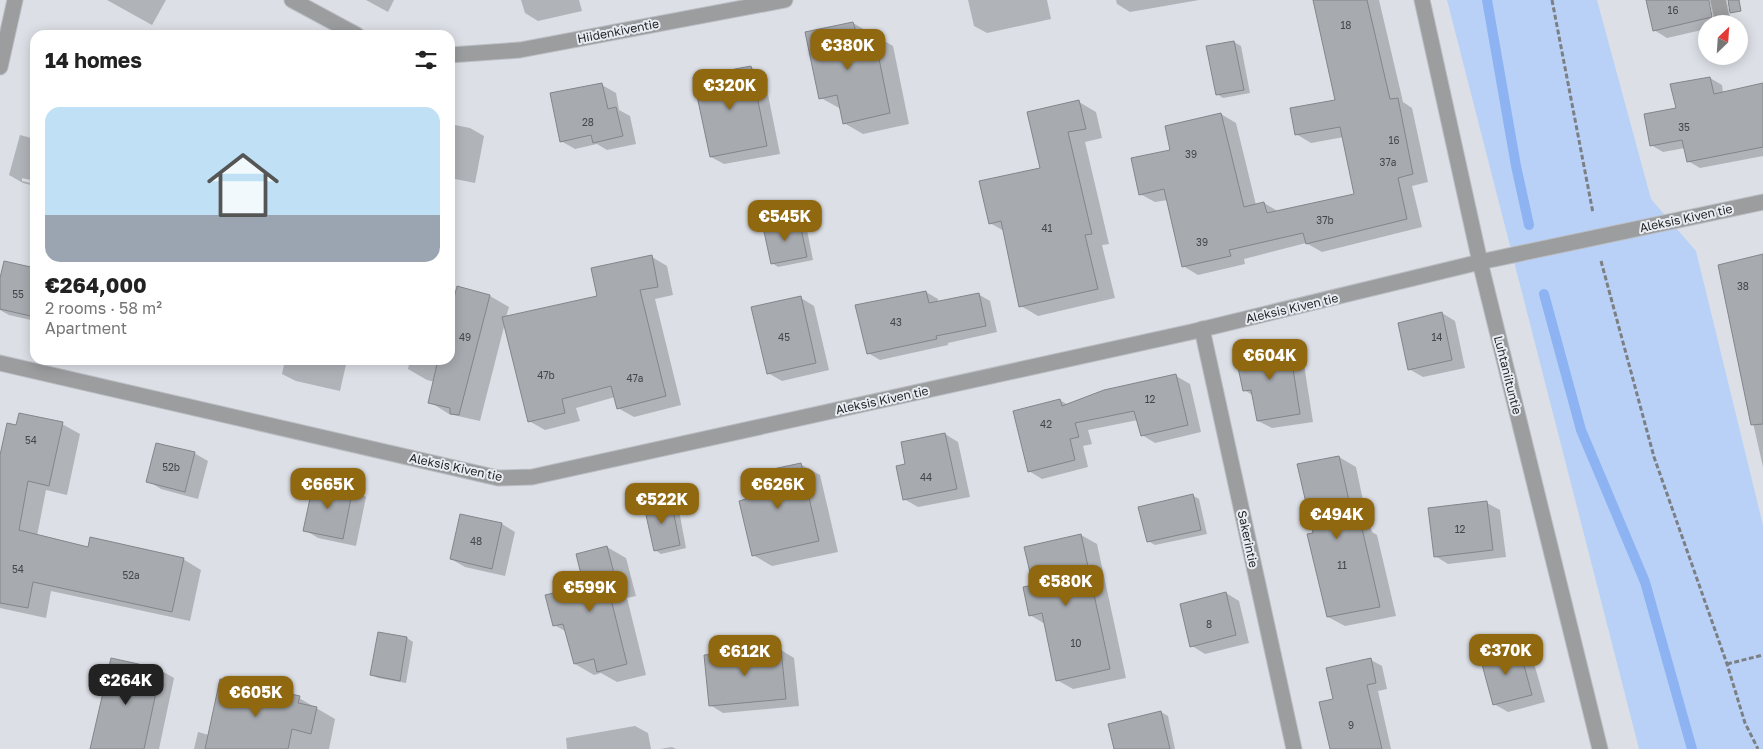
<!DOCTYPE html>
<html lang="en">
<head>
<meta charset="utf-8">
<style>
	body { margin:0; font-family:"Golos Text",sans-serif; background:#f6f6f6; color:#222; height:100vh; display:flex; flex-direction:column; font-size:19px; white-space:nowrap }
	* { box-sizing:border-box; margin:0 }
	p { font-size:16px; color:#767676 }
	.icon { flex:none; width:28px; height:28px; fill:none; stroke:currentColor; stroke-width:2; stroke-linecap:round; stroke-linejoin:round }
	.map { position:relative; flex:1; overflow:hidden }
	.drawer { position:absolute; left:30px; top:30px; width:425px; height:335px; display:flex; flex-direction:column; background:#fff; border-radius:15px; box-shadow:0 2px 12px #0003 }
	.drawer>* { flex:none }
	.needle { width:32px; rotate:25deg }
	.controls { position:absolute; left:1698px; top:15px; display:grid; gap:10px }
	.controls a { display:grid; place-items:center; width:50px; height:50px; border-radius:50%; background:#fff; box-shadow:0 2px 12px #0003; font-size:25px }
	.price { position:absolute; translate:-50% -42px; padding:0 11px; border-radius:10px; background:#90680f; color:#fff; font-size:16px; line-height:32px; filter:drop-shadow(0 1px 2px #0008) }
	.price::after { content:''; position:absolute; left:50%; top:30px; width:15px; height:11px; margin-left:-8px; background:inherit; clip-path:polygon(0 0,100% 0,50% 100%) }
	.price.selected { background:#222; color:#fff }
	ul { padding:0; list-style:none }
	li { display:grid; align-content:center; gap:10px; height:265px; padding:0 15px }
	li span { display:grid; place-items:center; height:155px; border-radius:15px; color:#555 }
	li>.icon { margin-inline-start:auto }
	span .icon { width:90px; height:90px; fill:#fffc; stroke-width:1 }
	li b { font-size:21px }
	h2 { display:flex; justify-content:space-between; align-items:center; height:60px; padding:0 15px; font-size:21px }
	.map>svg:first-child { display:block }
	.green { fill:#b9d1f7 }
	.shadow { fill:#0003 }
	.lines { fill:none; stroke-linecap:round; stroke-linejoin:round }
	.stream { stroke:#8db3f2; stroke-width:10 }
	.building { fill:#a7abb0; stroke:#82858a }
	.minor-casing { stroke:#bbbec4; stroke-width:17 }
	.path { stroke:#7c7f83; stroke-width:3; stroke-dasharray:5 2.5; stroke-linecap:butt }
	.minor { stroke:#9b9d9f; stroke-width:15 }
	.labels { text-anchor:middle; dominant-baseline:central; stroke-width:4; stroke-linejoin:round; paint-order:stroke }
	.number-label { font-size:10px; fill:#444649 }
	.street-label { font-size:12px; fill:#232527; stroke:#e9edf3 }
</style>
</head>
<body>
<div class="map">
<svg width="1763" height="749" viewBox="0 0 1763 749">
	<rect width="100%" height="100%" fill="#dce0e6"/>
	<path class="green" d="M1447,0H1597L1651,199L1696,251L1763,525V749H1639Z"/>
	<g class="shadow">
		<path d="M107,0H166L152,25Z"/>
		<path d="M366,0H394L388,12Z"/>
		<path d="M521,0H579L582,11L538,21L525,13Z"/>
		<path d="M968,0H1047L1051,19L987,33L974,26Z"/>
		<path d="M1116,0H1199L1130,12L1117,4Z"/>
		<path d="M1314,0H1379L1403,102L1412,108L1428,182L1412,186L1422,227L1322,252L1306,243L1244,259L1245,264L1198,275L1183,266L1168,200L1155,202L1140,194L1172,151L1221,114L1236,123L1256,205L1264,203L1279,212L1356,195L1344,137L1311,143L1296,134L1336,101Z"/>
		<path d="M1647,0H1706L1712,24H1706V29L1667,38L1654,30Z"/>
		<path d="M853,23L893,46L909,124L863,134L844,123L841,109L821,98Z"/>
		<path d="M1234,42L1241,46L1250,93L1223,98L1217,94L1208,47Z"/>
		<path d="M751,67L764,75L780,154L724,164L711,157Z"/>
		<path d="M1710,78L1722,85L1723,93L1763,83V156L1700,168L1688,161L1685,148L1663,152L1651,145L1677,109Z"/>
		<path d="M602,85L616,93L619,110L630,116L636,144L607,150L597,144L575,149L561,141Z"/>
		<path d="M1079,102L1096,112L1102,138L1085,142L1109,244L1102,245L1115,298L1038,316L1021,306L1004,231L990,223L1041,169Z"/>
		<path d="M450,124L470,128L484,136L475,183L450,178Z"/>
		<path d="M20,135L35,139V181L22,178V181L35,184V186L23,183L9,175Z"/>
		<path d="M799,221L806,225L813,260L778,267L772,263Z"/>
		<path d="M1763,256V467L1730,321Z"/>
		<path d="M652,257L667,266L673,295L655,299L681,405L634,417L618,408L615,397L576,408L580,421L545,430L529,421L505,323L480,421L449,414L430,402L435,382L427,380L408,369L410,360H450V319L490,296L509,307L506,317L599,297Z"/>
		<path d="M35,269V321L9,315L0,310V284Z"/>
		<path d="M926,292L938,299V302L978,294L990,301L997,332L948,343V345L880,360L868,353Z"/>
		<path d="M801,298L814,306L829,370L782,381L768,373Z"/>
		<path d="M1442,313L1455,321L1465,368L1423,377L1409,369Z"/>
		<path d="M1288,345L1302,352L1313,422L1272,428L1258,421L1254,396L1244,390Z"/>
		<path d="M285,360H347L340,391L296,381L282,374Z"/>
		<path d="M1176,376L1190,384L1201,432L1155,443L1142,435L1138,420L1088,430L1092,444L1083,446L1088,467L1042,479L1029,471L1060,400L1068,405Z"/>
		<path d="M62,424L80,434L67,495L46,490L37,536L89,548L183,559L201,570L190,621L51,591L46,618L0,608V461L17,427Z"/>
		<path d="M945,434L958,442L970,497L918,507L904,499L907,465Z"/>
		<path d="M194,453L208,461L198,499L161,489L148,481Z"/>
		<path d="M1339,457L1356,467L1368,524L1370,525L1372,532L1377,535L1396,616L1345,626L1328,617L1315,534Z"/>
		<path d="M800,464L820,475L838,552L772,566L753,555L748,500Z"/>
		<path d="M315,481L353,489L366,497L356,546L318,538L305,530Z"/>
		<path d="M1192,495L1199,499L1207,534L1155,545L1148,541Z"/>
		<path d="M671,502L678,505L686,548L661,554L655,550Z"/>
		<path d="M1487,503L1500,510L1506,557L1448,564L1435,556Z"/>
		<path d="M461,515L502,524L515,532L505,576L465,567L451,559Z"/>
		<path d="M1081,535L1097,544L1126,678L1073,689L1057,680L1045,624L1030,615L1034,586Z"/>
		<path d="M607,547L626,558L636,596L627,598L646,675L617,682L601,673L594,675L575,664L567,632L554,625L585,587Z"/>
		<path d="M1226,593L1239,601L1249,643L1205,654L1192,646Z"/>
		<path d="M379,633L407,638L413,642L406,683L378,678L372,675Z"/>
		<path d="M1519,649L1532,656L1545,702L1508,712L1494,704Z"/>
		<path d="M781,650L794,658L799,706L723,713L710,705Z"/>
		<path d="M1371,660L1382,666L1387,689L1378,691L1391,749H1332Z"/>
		<path d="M160,670L174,678L159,749H91Z"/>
		<path d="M299,698L335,719L329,749H194L198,732L209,735Z"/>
		<path d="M1161,712L1168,716L1175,749H1115Z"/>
		<path d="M635,726L648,733L651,749H567L566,738Z"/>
		<path d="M672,747L676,749H660Z"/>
	</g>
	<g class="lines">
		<g class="stream">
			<path d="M1487,0L1516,166L1529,225"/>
			<path d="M1544,294L1581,430L1645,582L1692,749"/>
		</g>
	</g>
	<g class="building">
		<path d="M1313,0H1367L1390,99L1398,98L1413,174L1398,178L1407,219L1306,244L1303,233L1229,250L1231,256L1182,267L1164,189L1139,195L1131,158L1170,150L1165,126L1221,113L1244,207L1264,202L1267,213L1354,194L1340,127L1295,135L1290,108L1335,100Z"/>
		<path d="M1646,0H1709L1712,17L1653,31Z"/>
		<path d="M1728,0H1739L1741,11L1730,13Z"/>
		<path d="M853,22L858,38L874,34L890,113L843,124L837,95L819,99L805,32Z"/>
		<path d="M1234,41L1244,90L1216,95L1206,46Z"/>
		<path d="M751,66L767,146L710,157L693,77Z"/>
		<path d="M1710,77L1714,94L1763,83V147L1687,162L1682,140L1650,146L1644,114L1676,108L1670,84Z"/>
		<path d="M602,83L608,109L616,107L623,136L593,143L591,135L560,142L550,93Z"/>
		<path d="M1079,100L1086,129L1068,132L1092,234L1085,235L1098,289L1019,307L1001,221L989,224L979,181L1040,168L1027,112Z"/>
		<path d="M799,219L807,257L771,264L763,227Z"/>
		<path d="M1763,254V424L1751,425L1718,265Z"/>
		<path d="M652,255L658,287L640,290L666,396L617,409L611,386L562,399L565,413L528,422L502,317L597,296L591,268Z"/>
		<path d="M4,261L35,268V317L0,309V278Z"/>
		<path d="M457,286L490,295L459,415L450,414V408L428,403L438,360H450V314Z"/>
		<path d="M926,291L929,303L979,293L986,326L936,336L937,339L867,354L855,305Z"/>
		<path d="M801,296L816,363L767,374L751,307Z"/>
		<path d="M1442,312L1452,360L1408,370L1398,323Z"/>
		<path d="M1289,343L1300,414L1257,421L1251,390L1243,391L1235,353Z"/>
		<path d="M1176,374L1188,425L1141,436L1134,411L1075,423L1079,437L1070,439L1075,460L1028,472L1013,411L1060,399L1062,406L1104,390Z"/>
		<path d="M19,413L63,422L49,486L28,481L19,530L88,547L90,537L184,558L172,612L33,582L28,608L0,603V455L7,423L16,425Z"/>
		<path d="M945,433L957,489L903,500L896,466L905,464L901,442Z"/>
		<path d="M156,443L195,452L185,492L146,482Z"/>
		<path d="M1339,456L1352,514H1354L1356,525L1361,524L1380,607L1327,617L1307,534L1313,533L1297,464Z"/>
		<path d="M801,463L819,541L752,556L739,501L746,499L741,476Z"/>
		<path d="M314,480L353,488L343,539L303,531Z"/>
		<path d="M1193,494L1201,530L1147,542L1138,507Z"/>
		<path d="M671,500L680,545L654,551L644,506Z"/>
		<path d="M1487,501L1493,550L1434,557L1428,508Z"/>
		<path d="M460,514L502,523L492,569L450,559Z"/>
		<path d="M1081,534L1110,669L1056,681L1042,613L1029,616L1023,587L1033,585L1024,547Z"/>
		<path d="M607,546L617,585L608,587L627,664L597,672L594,659L574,664L563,624L553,626L545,595L584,586L576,554Z"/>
		<path d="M1226,592L1236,635L1190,647L1180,604Z"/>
		<path d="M378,632L407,637L400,681L370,675Z"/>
		<path d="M1519,647L1532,695L1493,705L1480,657Z"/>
		<path d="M781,649L786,699L709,706L704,655Z"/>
		<path d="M111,658L161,669L144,749H90Z"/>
		<path d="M1371,658L1376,683L1367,685L1382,749H1330L1319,702L1333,699L1326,668Z"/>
		<path d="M220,679L300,696L298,703L317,707L311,734L292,729L288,749H205Z"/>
		<path d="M1161,711L1170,749H1114L1108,724Z"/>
	</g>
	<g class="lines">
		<defs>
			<g id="minor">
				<path d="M292,0L357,35"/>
				<path d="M1422,0L1480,262L1600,749"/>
				<path d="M1718,0L1722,19"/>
				<path d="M450,55L520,50L785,0"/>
				<path d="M0,67L15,0"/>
				<path d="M1202,329L1294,749"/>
				<path d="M0,363L498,478L532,477L1191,332L1480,262L1763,202"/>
			</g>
		</defs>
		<use href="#minor" class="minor-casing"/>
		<g class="path">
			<path d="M1552,0L1593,213"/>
			<path d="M1601,261L1654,457L1727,664L1745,723L1758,749"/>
			<path d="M1727,664L1763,655"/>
		</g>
		<use href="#minor" class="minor"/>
	</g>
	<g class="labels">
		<g class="number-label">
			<text x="1673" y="10">16</text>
			<text x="1346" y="25">18</text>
			<text x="588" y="122">28</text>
			<text x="1684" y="127">35</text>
			<text x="1394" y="140">16</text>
			<text x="1191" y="154">39</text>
			<text x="1388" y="162">37a</text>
			<text x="1325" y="220">37b</text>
			<text x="1047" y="228">41</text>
			<text x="1202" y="242">39</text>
			<text x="1743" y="286">38</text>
			<text x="18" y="294">55</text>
			<text x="896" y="322">43</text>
			<text x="465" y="337">49</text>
			<text x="784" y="337">45</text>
			<text x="1437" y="337">14</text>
			<text x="546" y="375">47b</text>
			<text x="635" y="378">47a</text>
			<text x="1150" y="399">12</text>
			<text x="1046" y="424">42</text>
			<text x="31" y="440">54</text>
			<text x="171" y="467">52b</text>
			<text x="926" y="477">44</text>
			<text x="1460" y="529">12</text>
			<text x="476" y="541">48</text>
			<text x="1342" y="565">11</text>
			<text x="18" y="569">54</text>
			<text x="131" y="575">52a</text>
			<text x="1209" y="624">8</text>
			<text x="1076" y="643">10</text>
			<text x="1351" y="725">9</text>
		</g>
		<g class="street-label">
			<text transform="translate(618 31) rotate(-11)">Hiidenkiventie</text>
			<text transform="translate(1686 218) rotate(-12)">Aleksis Kiven tie</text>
			<text transform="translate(1292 308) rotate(-13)">Aleksis Kiven tie</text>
			<text transform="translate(1508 375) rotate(76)">Luhtaniituntie</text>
			<text transform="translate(882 400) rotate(-12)">Aleksis Kiven tie</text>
			<text transform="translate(456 467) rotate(12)">Aleksis Kiven tie</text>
			<text transform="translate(1248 539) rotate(78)">Sakerintie</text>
		</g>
	</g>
</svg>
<div class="controls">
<a><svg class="needle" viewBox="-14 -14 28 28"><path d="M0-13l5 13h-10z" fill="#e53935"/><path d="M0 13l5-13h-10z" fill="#767676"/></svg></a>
</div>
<b class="price" style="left:848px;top:71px">€380K</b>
<b class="price" style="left:730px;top:111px">€320K</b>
<b class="price" style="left:785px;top:242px">€545K</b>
<b class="price" style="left:1270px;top:381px">€604K</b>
<b class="price" style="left:328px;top:510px">€665K</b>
<b class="price" style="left:778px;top:510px">€626K</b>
<b class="price" style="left:662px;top:525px">€522K</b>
<b class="price" style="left:1337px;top:540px">€494K</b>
<b class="price" style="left:1066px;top:607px">€580K</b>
<b class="price" style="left:590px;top:613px">€599K</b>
<b class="price" style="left:1506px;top:676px">€370K</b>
<b class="price" style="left:745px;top:677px">€612K</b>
<b class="price selected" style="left:126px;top:706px">€264K</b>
<b class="price" style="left:256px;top:718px">€605K</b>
<section class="drawer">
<h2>14 homes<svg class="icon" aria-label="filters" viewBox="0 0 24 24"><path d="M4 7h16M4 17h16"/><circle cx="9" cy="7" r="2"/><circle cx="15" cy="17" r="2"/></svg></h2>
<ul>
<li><span style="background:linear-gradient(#bfe0f5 70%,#9aa5b1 0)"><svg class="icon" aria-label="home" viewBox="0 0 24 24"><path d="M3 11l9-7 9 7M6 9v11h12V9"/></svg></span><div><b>€264,000</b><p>2 rooms · 58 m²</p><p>Apartment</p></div></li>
</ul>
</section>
</div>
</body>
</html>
